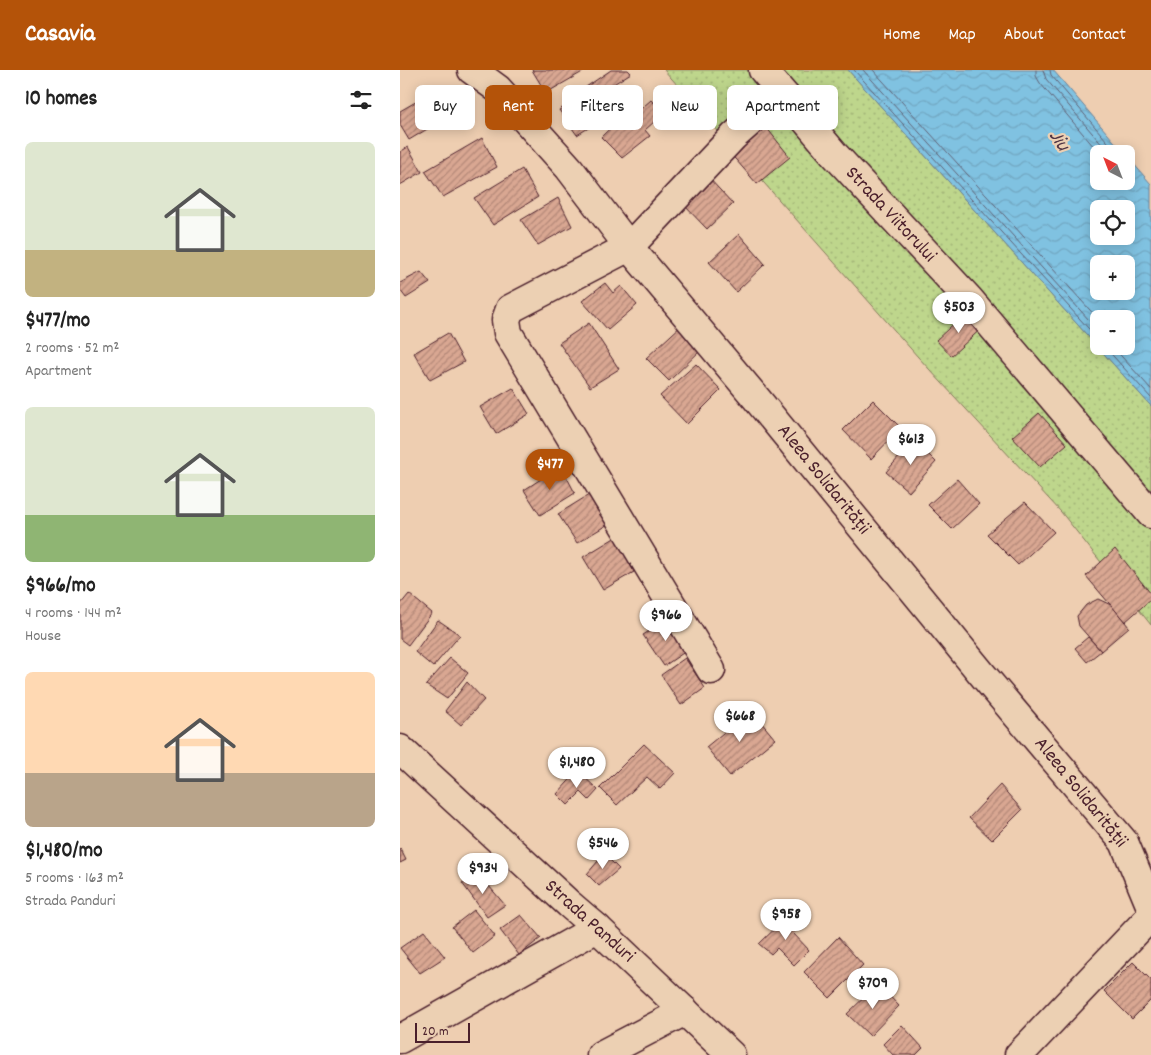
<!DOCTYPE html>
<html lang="en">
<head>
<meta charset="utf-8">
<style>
	body { margin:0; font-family:Dekko,sans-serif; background:#f2f2f2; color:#222; height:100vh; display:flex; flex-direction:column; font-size:19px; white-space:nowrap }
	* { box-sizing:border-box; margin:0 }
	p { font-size:16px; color:#767676 }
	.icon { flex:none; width:28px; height:28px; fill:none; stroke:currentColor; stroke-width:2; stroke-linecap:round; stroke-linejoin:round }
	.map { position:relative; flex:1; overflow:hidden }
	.details { display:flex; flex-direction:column; background:#fff; width:400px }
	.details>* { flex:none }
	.hud { position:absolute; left:15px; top:15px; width:475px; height:45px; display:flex; gap:10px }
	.needle { width:32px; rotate:318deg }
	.tools { position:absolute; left:690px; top:75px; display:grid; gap:10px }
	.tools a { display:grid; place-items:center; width:45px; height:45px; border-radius:8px; background:#fff; box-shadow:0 2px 12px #0003; font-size:25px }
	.scale { position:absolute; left:15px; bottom:12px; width:55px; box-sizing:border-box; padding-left:5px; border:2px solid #4a1f2b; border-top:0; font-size:14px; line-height:18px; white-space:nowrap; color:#4a1f2b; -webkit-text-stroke:4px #ecd0b3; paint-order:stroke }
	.price { position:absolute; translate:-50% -42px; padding:0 11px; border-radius:18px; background:#fff; color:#222; font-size:16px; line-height:32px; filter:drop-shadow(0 1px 2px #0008) }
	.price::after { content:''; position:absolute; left:50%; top:30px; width:15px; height:11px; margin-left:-8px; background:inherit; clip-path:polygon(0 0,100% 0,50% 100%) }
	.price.selected { background:#b45309; color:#fff }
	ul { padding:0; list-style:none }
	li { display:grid; align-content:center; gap:10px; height:265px; padding:0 25px }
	li span { display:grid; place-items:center; height:155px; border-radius:8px; color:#555 }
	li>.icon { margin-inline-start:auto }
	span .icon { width:90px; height:90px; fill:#fffc; stroke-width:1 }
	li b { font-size:21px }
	h2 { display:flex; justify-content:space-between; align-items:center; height:60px; padding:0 25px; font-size:21px }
	.tag { padding:0 18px; border-radius:8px; background:#fff; box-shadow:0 2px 12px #0003; font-size:18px; line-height:45px }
	.tag.selected { background:#b45309; color:#fff }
	header { display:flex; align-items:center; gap:30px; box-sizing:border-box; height:70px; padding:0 25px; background:#b45309; color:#fff }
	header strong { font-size:24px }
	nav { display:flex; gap:28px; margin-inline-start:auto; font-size:18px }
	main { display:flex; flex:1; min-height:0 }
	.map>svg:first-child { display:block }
	.grass { fill:url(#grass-dots); stroke:#847a5c }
	.water { fill:url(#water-waves); stroke:#6a8198; fill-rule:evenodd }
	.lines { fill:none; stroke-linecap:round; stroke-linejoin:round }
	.shore { stroke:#606074; stroke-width:1 }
	.building { fill:url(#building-hatch); stroke:#4a1f2b }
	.minor-casing { stroke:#4a1f2b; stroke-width:31 }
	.minor { stroke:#ecd0b3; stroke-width:28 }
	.labels { text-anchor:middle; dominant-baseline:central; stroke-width:4.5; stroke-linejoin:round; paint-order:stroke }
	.street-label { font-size:20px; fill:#4a1f2b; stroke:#ecd0b3 }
	.water-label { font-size:21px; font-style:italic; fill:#523746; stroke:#ecd0b3 }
</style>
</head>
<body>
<header>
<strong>Casavia</strong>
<nav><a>Home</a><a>Map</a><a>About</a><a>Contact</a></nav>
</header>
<main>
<section class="details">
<h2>10 homes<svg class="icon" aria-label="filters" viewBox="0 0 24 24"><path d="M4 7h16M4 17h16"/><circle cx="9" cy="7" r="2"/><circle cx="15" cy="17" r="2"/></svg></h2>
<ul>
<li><span style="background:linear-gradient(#dfe7d0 70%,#c2b280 0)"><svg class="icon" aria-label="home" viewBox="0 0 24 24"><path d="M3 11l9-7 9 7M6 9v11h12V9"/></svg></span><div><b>$477/mo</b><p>2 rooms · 52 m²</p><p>Apartment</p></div></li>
<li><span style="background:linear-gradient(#dfe7d0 70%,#8fb573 0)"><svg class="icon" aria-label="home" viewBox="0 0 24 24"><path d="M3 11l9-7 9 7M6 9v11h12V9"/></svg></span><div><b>$966/mo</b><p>4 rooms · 144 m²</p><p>House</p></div></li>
<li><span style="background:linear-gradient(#ffd9b3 65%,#b9a48a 0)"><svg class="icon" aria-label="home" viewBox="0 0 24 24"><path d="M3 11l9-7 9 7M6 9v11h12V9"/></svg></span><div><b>$1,480/mo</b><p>5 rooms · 163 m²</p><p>Strada Panduri</p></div></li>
</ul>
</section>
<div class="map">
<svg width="751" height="985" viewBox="0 0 751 985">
	<defs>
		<pattern id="grass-dots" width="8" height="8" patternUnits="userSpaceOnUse" patternTransform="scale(1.25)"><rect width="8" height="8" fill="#bed68c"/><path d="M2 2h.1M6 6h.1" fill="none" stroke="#a5b779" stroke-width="1.8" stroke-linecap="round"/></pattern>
		<pattern id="water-waves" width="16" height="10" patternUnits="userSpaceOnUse" patternTransform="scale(1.25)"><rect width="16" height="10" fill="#80c2e1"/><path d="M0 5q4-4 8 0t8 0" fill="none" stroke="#70a6c1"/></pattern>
		<pattern id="building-hatch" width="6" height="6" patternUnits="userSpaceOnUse" patternTransform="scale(1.25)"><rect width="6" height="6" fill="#d9a792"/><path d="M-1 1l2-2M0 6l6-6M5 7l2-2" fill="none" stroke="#b28777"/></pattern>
	</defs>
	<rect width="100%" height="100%" fill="#eeceb1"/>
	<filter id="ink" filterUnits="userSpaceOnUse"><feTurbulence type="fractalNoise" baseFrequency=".02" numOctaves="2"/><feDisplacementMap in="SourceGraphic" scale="10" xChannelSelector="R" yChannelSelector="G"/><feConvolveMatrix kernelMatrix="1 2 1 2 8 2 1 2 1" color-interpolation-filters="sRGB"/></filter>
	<g filter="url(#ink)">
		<path class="grass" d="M264,0H448L751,336V555L661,442L518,287Z"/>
		<path class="water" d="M448,0H653L725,84H699V111H726V85L751,114V336ZM699,139H726V166H699ZM699,194H726V221H699ZM699,249H726V276H699Z"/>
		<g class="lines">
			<g class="shore">
				<path d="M454,0L699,270"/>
				<path d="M463,0L699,261"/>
				<path d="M473,0L699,250"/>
				<path d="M636,0V6L640,13L700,84"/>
				<path d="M643,0L646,9L710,84"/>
				<path d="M650,0L651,5L718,84"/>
				<path d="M704,276L751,328"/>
				<path d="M712,276L751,319"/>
			</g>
		</g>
		<g class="building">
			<path d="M132,0H186L146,23Z"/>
			<path d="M211,0H228L231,3L193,27L186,17Z"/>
			<path d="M189,22L206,47L177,65L159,40Z"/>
			<path d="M26,26L39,52L9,70L0,55V41Z"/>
			<path d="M251,30L264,43L245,60L250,66L222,88L201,67L231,38L236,43Z"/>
			<path d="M362,52L390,87L357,114L329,82Z"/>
			<path d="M82,68L97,97L43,127L25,101Z"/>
			<path d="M8,77L22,102L0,115V82Z"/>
			<path d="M122,99L138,127L93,155L74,128Z"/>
			<path d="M307,106L333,134L307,159L281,132Z"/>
			<path d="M158,128L172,156L138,175L121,150Z"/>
			<path d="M339,164L365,194L336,222L309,192Z"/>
			<path d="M21,202L30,213L6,228L0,220V213Z"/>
			<path d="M205,213L213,223L221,216L237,235L208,260L182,231Z"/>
			<path d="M572,245L583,257L551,286L536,270L560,248L563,251Z"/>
			<path d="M189,253L219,299L190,317L159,273Z"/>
			<path d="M283,254L304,277L269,311L246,288Z"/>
			<path d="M48,263L64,292L30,310L14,283Z"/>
			<path d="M296,294L321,320L287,354L260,326Z"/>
			<path d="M113,318L129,344L96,364L80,337Z"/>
			<path d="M473,330L501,358L471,389L443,360Z"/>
			<path d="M639,343L667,374L640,397L612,367Z"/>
			<path d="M514,370L536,392L509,422L486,402Z"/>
			<path d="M161,396L175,423L140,445L124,420Z"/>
			<path d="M557,409L579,434L552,459L528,435Z"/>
			<path d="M192,423L210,453L177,473L158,444Z"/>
			<path d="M625,432L654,462L618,495L587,464Z"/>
			<path d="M216,467L234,502L203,520L183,487Z"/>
			<path d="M715,479L751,524V529L725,552L686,506Z"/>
			<path d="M9,524L32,543L8,575L0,569V535Z"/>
			<path d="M698,529L711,535L729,557L701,581L679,556L677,546L686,535Z"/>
			<path d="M268,549L289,579L264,596L243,565Z"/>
			<path d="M38,550L60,565L33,597L15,582Z"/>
			<path d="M688,567L701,581L687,592L675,578Z"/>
			<path d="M50,588L68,603L47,629L26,615Z"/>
			<path d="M285,588L305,618L281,635L261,605Z"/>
			<path d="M67,612L84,630L61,655L45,641Z"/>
			<path d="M351,640L375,669L330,706L306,677Z"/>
			<path d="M244,674L275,703L260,719L247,707L217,735L200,718Z"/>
			<path d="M178,701L198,720L189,730L181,722L168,735L157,724Z"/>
			<path d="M600,715L622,740L592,770L569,748Z"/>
			<path d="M0,778L6,790L0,793Z"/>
			<path d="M204,784L219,799L199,816L187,804Z"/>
			<path d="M78,803L105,835L87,847L62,813Z"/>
			<path d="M74,840L95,866L73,883L52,857Z"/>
			<path d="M390,844L402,855L393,863L409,880L394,895L377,878L371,884L359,874Z"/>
			<path d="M121,845L141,868L119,885L100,860Z"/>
			<path d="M24,861L45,887L20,903L0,878Z"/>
			<path d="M438,867L463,895L430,928L404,902Z"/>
			<path d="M733,892L751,910V930L732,949L704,921Z"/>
			<path d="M478,914L499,936L470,966L447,944Z"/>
			<path d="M502,955L523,978L516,985H493L483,974Z"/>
		</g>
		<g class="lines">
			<defs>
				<g id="minor">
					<path d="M72,0L98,19L169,98L229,177L356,328L582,604L724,772L751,837"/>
					<path d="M363,0L386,27"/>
					<path d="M311,600L108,263L106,250L110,239L229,177L334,66L376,29L386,27L435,85L569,229L751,444"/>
					<path d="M0,679L169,834L197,858L331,985"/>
					<path d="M0,969L197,858"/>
					<path d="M201,985L285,941"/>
					<path d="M619,985L751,846"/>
				</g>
			</defs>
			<use href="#minor" class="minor-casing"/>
			<use href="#minor" class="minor"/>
		</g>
	</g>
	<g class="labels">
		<g class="street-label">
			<text transform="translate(490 145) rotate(47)">Strada Viitorului</text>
			<text transform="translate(423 410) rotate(51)">Aleea Solidarității</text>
			<text transform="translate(680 723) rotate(51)">Aleea Solidarității</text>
			<text transform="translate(189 852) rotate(42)">Strada Panduri</text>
		</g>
		<g class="water-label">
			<text transform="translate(658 71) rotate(56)">Jiu</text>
		</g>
	</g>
</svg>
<div class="tools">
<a><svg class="needle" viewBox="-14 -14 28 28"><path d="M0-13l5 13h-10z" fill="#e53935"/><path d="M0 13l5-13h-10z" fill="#767676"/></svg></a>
<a><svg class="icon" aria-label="locate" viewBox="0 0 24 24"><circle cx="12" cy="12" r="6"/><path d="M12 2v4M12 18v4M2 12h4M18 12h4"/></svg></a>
<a>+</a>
<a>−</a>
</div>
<div class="scale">20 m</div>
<b class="price" style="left:559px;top:264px">$503</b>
<b class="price" style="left:511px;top:396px">$613</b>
<b class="price selected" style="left:150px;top:421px">$477</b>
<b class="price" style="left:266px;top:572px">$966</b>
<b class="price" style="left:340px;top:673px">$668</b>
<b class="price" style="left:177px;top:719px">$1,480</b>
<b class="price" style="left:203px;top:800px">$546</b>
<b class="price" style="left:83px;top:825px">$934</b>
<b class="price" style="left:386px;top:871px">$958</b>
<b class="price" style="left:473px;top:940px">$709</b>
<div class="hud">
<a class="tag">Buy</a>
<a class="tag selected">Rent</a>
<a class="tag">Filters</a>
<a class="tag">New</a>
<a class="tag">Apartment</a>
</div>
</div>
</main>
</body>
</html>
